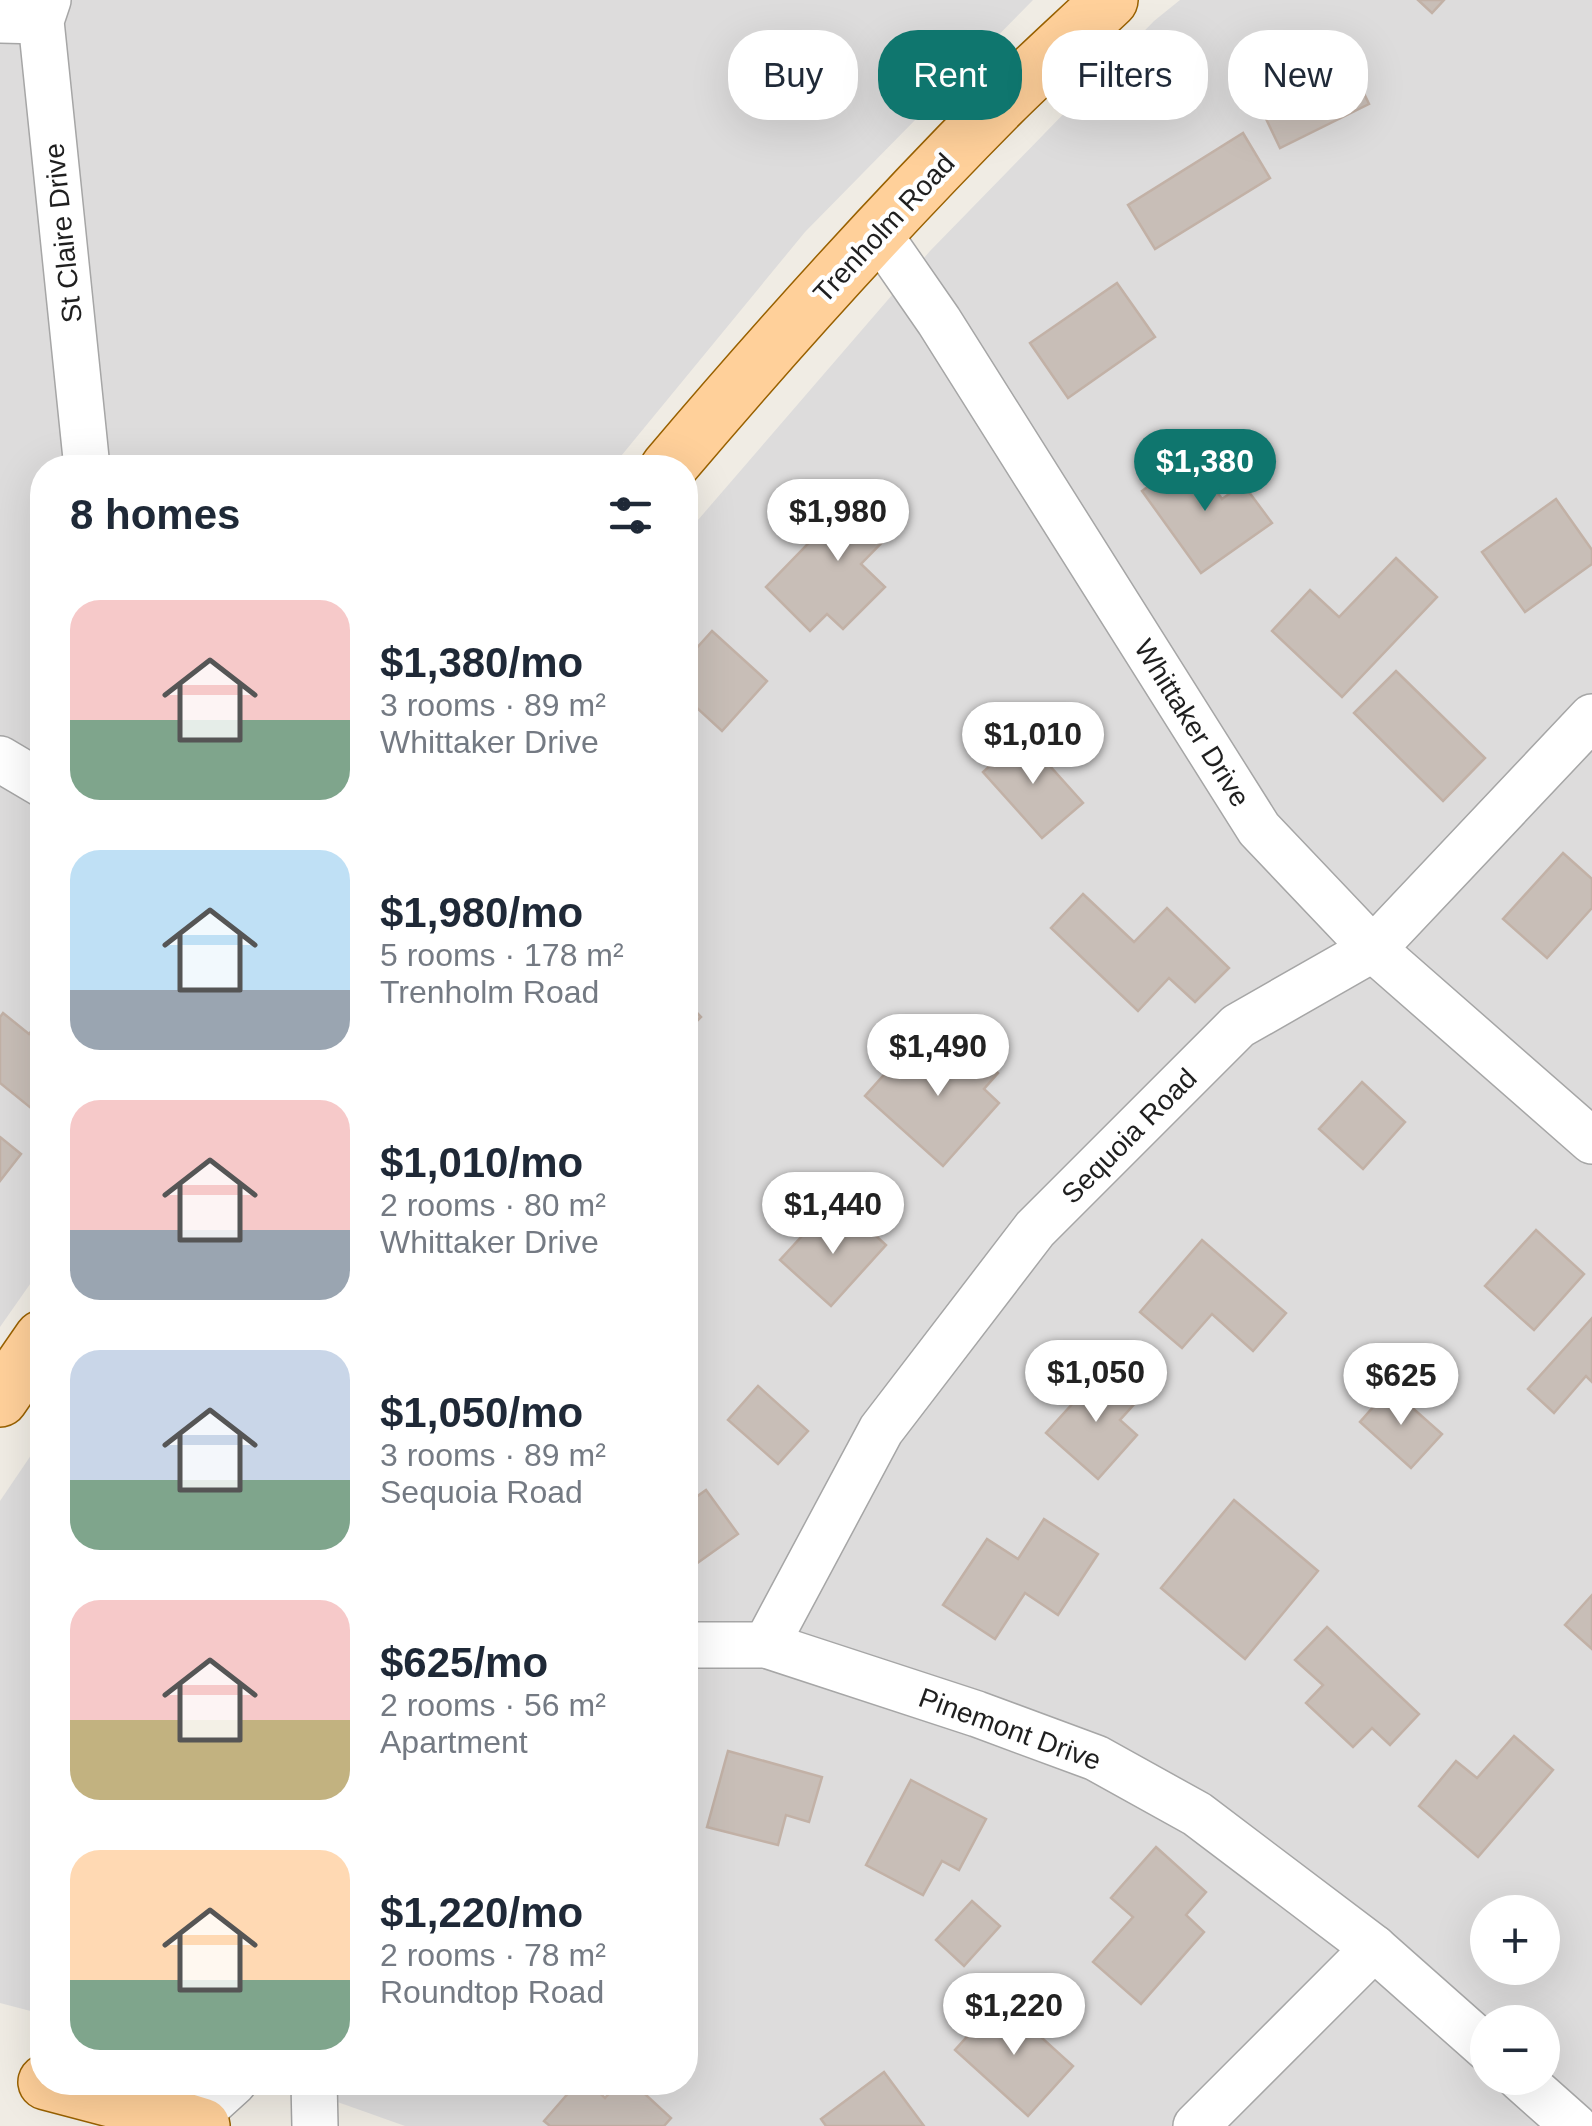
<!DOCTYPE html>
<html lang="en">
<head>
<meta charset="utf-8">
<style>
	body { margin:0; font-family:Arial,sans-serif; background:#f6f6f7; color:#1f2937; height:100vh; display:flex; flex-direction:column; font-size:38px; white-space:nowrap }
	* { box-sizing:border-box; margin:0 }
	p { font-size:32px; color:#747a83 }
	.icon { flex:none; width:55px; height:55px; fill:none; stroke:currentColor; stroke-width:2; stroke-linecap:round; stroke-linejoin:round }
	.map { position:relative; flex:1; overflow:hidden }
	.drawer { position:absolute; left:30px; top:455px; width:668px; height:1640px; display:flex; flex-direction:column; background:#fff; border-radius:40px; box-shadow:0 10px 40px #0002 }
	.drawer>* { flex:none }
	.hud { position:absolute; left:728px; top:30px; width:712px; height:90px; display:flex; gap:20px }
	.controls { position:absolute; left:1470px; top:1895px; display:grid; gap:20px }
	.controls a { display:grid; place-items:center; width:90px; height:90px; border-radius:50%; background:#fff; box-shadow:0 10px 40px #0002; font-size:50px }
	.price { position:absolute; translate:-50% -85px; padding:0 22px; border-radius:35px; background:#fff; color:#222; font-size:32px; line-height:65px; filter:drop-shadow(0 2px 5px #0008) }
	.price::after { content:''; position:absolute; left:50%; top:60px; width:30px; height:22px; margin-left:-15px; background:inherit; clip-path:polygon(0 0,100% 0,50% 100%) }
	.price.on { background:#0f766e; color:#fff }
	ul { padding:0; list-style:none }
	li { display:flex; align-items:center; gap:30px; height:250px; padding:0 40px }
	li span { display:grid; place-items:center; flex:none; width:280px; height:200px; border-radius:30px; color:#555 }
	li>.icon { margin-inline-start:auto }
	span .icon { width:120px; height:120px; fill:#fffc; stroke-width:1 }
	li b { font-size:42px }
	h2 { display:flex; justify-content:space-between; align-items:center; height:120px; padding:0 40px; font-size:42px }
	.pill { padding:0 35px; border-radius:40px; background:#fff; box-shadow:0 10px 40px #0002; font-size:35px; line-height:90px }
	.pill.on { background:#0f766e; color:#fff }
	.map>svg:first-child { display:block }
	.residential { fill:#dddcdc; fill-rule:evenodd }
	.building { fill:#c8beb7; stroke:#c2b1a6; stroke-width:2.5 }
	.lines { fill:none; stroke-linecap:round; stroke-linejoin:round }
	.minor-casing { stroke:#a6a6a6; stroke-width:48 }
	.major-casing { stroke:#996100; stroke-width:58 }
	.minor { stroke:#fff; stroke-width:45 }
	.major { stroke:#ffd09a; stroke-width:55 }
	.labels { text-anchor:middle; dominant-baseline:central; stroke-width:9; stroke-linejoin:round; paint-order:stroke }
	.street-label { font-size:28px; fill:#1f1f1f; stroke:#fff }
</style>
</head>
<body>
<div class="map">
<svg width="1592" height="2126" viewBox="0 0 1592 2126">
	<rect width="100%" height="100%" fill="#f0ece4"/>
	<g class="residential">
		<path d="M0,0H1033L805,232L612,467L42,468V1267L0,1327Z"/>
		<path d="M1180,0H1592V2126H405L284,2083L685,2082V535L930,251L1154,21ZM1488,1912H1542V1968H1488ZM1488,2022H1542V2078H1488Z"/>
		<path d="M42,1439V2014L0,2003V1501Z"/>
	</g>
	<g class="building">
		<path d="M1418,0H1444L1432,13Z"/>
		<path d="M1347,58L1369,104L1280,148L1258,102Z"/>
		<path d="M1243,133L1270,178L1155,249L1128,205Z"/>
		<path d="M1117,283L1155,337L1068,398L1030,343Z"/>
		<path d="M1191,455L1222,499L1243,484L1272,523L1201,573L1142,491Z"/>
		<path d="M866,484L903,521L861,564L885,587L843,629L827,614L810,631L766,587Z"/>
		<path d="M1556,499L1592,550V564L1525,612L1482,552Z"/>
		<path d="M1396,558L1437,597L1342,697L1272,631L1310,590L1339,617Z"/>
		<path d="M712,631L767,681L722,731L685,697V661Z"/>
		<path d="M1396,671L1485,758L1443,801L1354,713Z"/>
		<path d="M1023,736L1083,803L1042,838L983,772Z"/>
		<path d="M1563,853L1592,879V908L1547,958L1503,919Z"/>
		<path d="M1083,894L1134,942L1167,908L1229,968L1195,1002L1169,978L1138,1011L1051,928Z"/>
		<path d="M685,1000L701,1017L685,1033Z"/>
		<path d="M3,1013L29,1034L42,1018V1117L0,1083V1017Z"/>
		<path d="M955,1034L998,1073L984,1089L999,1103L943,1166L865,1096L899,1058L918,1075Z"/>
		<path d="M1362,1082L1405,1122L1363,1169L1319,1129Z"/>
		<path d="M0,1137L21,1154L0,1181Z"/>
		<path d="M851,1213L886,1245L831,1306L780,1260L815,1222L830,1236Z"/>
		<path d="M1536,1230L1584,1274L1534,1330L1485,1286Z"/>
		<path d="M1202,1240L1286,1313L1253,1351L1212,1314L1182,1348L1140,1312Z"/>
		<path d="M1592,1318V1382L1586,1376L1554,1413L1528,1389Z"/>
		<path d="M1103,1370L1137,1401L1120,1420L1137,1435L1098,1479L1046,1433Z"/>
		<path d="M758,1386L808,1431L778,1464L728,1420Z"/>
		<path d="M1390,1388L1442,1434L1411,1468L1360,1422Z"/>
		<path d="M706,1490L738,1534L689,1569L685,1563V1505Z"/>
		<path d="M1234,1500L1318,1571L1245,1659L1161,1588Z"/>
		<path d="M1044,1519L1098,1554L1058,1615L1025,1593L995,1639L943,1605L987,1539L1018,1559Z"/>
		<path d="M1592,1595V1649L1565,1625Z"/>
		<path d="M1327,1627L1419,1714L1390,1745L1372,1728L1353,1747L1306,1703L1323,1685L1295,1660Z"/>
		<path d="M1514,1736L1553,1770L1478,1857L1419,1806L1456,1761L1477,1778Z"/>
		<path d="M728,1751L822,1777L809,1822L786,1815L778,1845L707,1827Z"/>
		<path d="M911,1780L986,1819L959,1870L942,1861L923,1895L866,1865Z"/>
		<path d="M1156,1847L1206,1892L1186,1915L1204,1932L1141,2004L1093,1962L1133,1917L1111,1898Z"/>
		<path d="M972,1901L1000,1926L964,1966L936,1940Z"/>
		<path d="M1000,2000L1073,2066L1028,2116L955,2050Z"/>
		<path d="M884,2072L924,2126H826L821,2119Z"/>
		<path d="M578,2082H588L605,2098L619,2082H632L671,2118L664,2126H550L544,2121Z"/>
	</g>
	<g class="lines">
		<defs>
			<g id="minor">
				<path d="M48,0L41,21L87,468"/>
				<path d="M0,20L41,21"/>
				<path d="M878,233L939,321L1259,829L1373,949L1592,1141"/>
				<path d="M0,759L42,784"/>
				<path d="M685,1645H766L977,1714L1096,1758L1197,1814L1374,1948L1488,2049"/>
				<path d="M766,1645L881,1430L1035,1229L1238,1026L1373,949L1592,717"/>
				<path d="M1520,2078L1574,2126"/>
				<path d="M314,2082L315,2126"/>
				<path d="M190,2122L234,2082"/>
				<path d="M1196,2126L1374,1948"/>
			</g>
			<g id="major">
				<path d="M668,468C774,343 884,221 999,105C1035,69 1073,35 1110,0"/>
				<path d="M0,1399L42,1338"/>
				<path d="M46,2082L130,2104L202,2126"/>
			</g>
		</defs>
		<use href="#minor" class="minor-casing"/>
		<use href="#major" class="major-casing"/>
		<use href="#minor" class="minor"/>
		<use href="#major" class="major"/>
	</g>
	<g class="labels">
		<g class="street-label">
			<text transform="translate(884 228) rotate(-47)">Trenholm Road</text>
			<text transform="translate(63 233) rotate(-96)">St Claire Drive</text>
			<text transform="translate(1192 723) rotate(58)">Whittaker Drive</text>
			<text transform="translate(1129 1136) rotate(-45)">Sequoia Road</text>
			<text transform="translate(1010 1729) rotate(20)">Pinemont Drive</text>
		</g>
	</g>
</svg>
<div class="controls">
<a>+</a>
<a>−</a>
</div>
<b class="price on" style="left:1205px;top:514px">$1,380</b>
<b class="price" style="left:838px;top:564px">$1,980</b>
<b class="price" style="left:1033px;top:787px">$1,010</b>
<b class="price" style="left:938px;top:1099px">$1,490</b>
<b class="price" style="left:833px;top:1257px">$1,440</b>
<b class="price" style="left:1096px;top:1425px">$1,050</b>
<b class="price" style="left:1401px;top:1428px">$625</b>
<b class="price" style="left:1014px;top:2058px">$1,220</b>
<div class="hud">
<a class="pill">Buy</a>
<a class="pill on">Rent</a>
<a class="pill">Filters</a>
<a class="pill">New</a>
</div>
<section class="drawer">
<h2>8 homes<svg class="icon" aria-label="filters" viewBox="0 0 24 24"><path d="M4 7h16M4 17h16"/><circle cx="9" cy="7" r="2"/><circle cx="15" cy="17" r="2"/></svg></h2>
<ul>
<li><span style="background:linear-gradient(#f6c9c9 60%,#7fa58c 0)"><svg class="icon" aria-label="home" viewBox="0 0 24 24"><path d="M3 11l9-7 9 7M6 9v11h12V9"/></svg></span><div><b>$1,380/mo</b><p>3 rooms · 89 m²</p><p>Whittaker Drive</p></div></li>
<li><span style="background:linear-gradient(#bfe0f5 70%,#9aa5b1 0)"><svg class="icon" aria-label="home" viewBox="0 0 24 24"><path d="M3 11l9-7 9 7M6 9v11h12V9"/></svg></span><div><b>$1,980/mo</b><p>5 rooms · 178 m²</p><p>Trenholm Road</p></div></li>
<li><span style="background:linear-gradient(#f6c9c9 65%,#9aa5b1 0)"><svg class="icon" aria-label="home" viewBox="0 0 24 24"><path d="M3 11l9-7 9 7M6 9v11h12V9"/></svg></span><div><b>$1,010/mo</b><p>2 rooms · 80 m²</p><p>Whittaker Drive</p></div></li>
<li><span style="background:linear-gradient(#c9d6e8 65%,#7fa58c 0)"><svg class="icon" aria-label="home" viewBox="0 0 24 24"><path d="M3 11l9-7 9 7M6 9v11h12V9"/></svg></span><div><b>$1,050/mo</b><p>3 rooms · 89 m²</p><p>Sequoia Road</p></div></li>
<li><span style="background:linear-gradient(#f6c9c9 60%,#c2b280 0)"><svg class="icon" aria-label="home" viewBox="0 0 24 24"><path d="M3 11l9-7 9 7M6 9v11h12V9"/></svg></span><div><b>$625/mo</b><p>2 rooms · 56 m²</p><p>Apartment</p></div></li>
<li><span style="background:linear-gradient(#ffd9b3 65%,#7fa58c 0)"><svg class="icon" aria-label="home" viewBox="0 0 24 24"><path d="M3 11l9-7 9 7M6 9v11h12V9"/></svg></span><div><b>$1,220/mo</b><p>2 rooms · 78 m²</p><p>Roundtop Road</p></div></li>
</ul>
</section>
</div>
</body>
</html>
